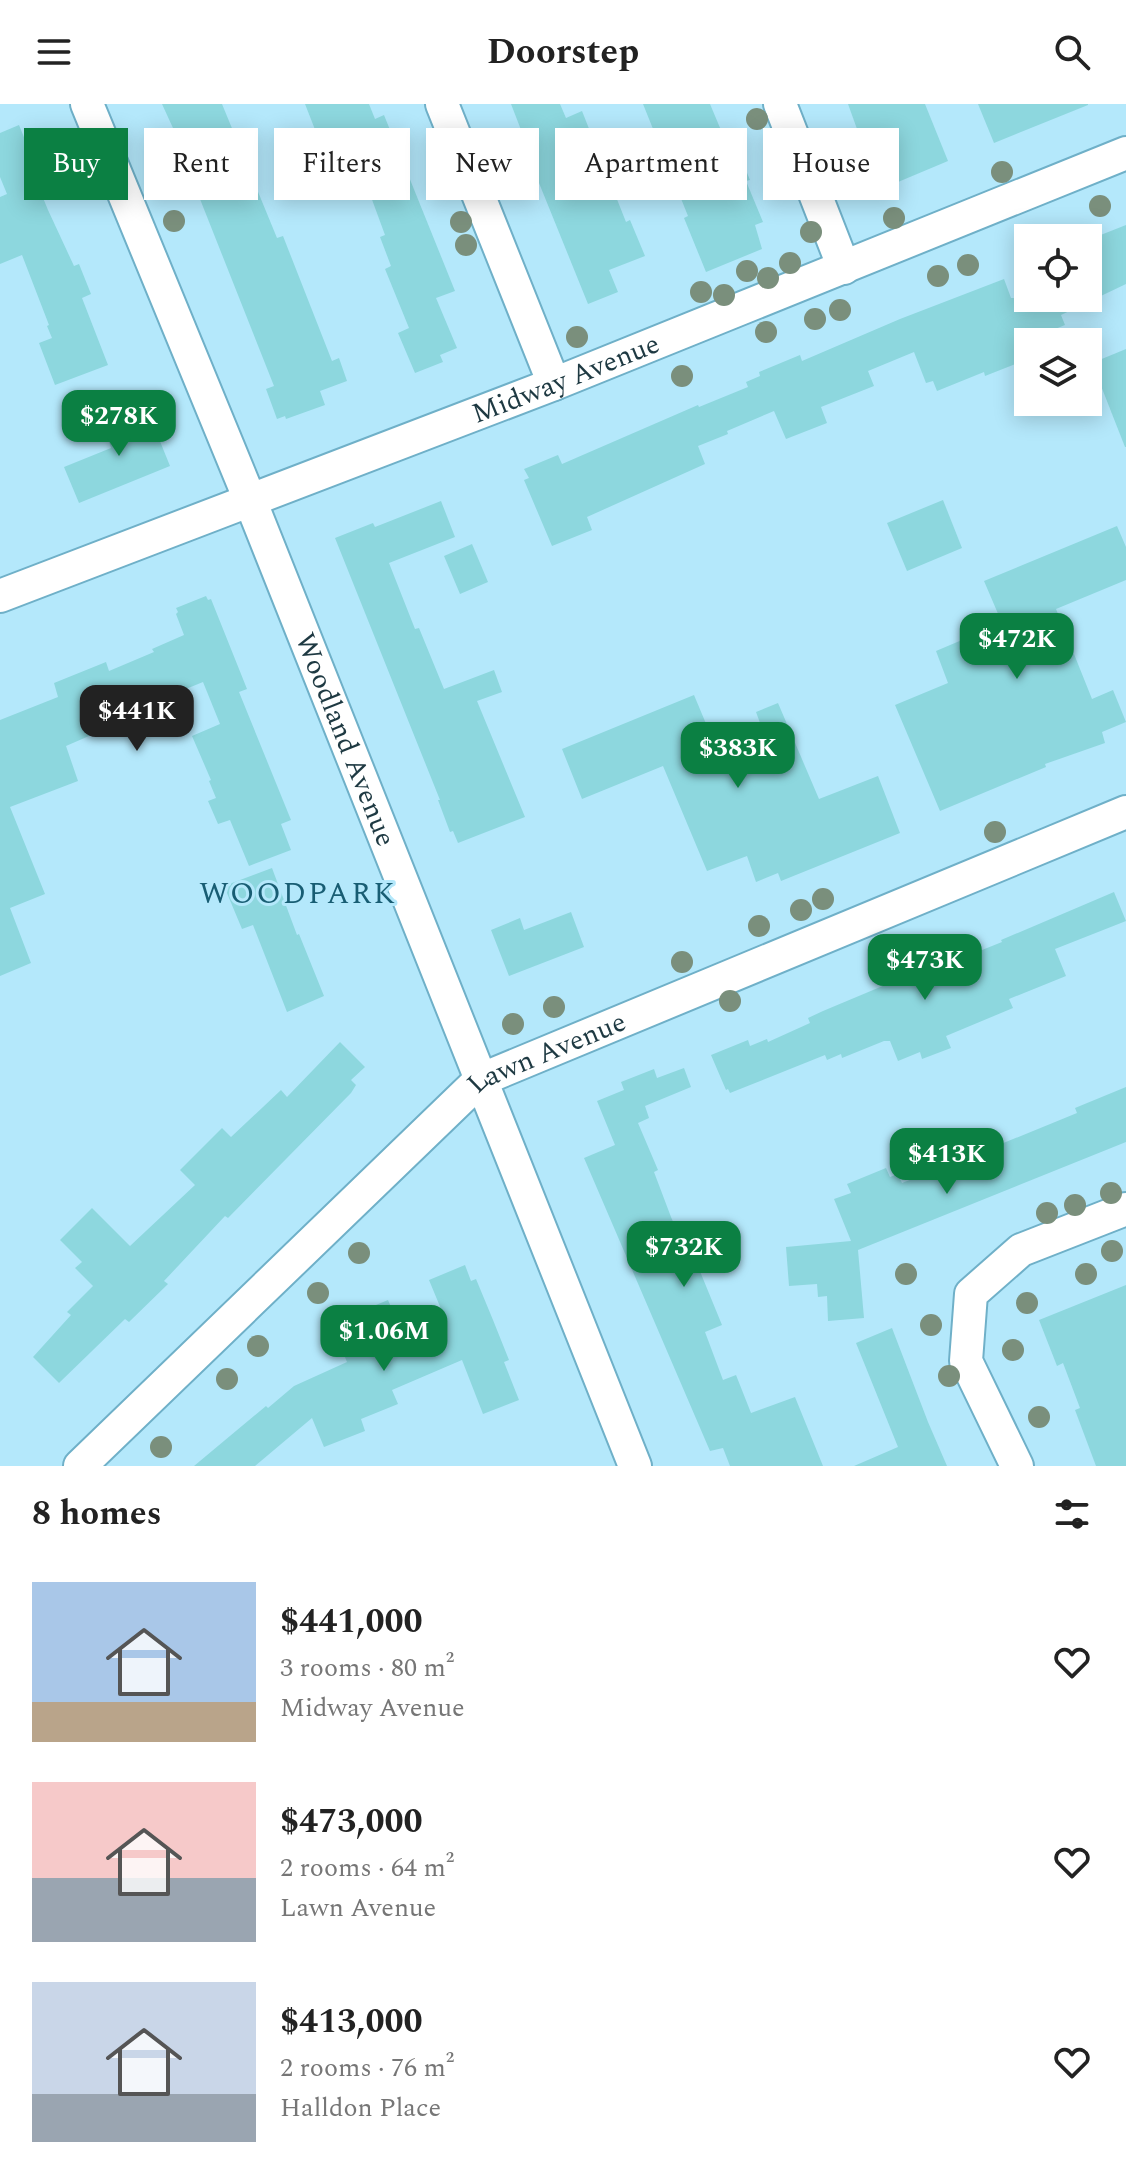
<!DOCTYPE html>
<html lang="en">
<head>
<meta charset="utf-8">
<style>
	body { margin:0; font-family:Spectral,serif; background:#f6f6f6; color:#222; height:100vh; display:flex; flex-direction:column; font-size:30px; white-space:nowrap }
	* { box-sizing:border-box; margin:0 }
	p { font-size:26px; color:#767676 }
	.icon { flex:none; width:44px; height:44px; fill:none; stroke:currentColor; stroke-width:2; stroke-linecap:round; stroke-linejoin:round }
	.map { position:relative; height:1362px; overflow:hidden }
	.panel { display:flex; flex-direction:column; background:#fff; flex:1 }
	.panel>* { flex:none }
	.guide { position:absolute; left:24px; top:24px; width:1078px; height:72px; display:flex; gap:16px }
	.buttons { position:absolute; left:1014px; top:120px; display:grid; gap:16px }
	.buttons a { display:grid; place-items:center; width:88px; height:88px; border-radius:0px; background:#fff; box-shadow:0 4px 20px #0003; font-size:40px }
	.price { position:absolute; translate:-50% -68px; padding:0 18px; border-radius:16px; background:#0b8043; color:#fff; font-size:26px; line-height:52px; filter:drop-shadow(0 2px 4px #0008) }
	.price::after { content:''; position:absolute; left:50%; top:48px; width:24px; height:18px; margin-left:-12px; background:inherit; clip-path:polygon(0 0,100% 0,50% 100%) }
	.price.active { background:#222; color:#fff }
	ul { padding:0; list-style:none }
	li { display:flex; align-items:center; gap:24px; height:200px; padding:0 32px }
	li span { display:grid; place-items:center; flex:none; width:224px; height:160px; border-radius:0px; color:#555 }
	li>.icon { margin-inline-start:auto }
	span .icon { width:96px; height:96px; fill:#fffc; stroke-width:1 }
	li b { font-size:34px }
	h2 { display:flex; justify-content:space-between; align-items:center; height:96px; padding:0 32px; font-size:34px }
	.chip { padding:0 28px; border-radius:0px; background:#fff; box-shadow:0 4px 20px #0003; font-size:28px; line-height:72px }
	.chip.active { background:#0b8043; color:#fff }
	header { display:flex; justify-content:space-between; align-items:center; height:104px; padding:0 32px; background:#fff; font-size:36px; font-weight:700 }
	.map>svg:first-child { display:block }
	.building { fill:#8dd7de }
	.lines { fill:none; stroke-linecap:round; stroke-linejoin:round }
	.street-casing { stroke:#6fb0c8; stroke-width:36 }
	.street { stroke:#fff; stroke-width:32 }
	.tree { fill:#7a8f7c }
	.labels { text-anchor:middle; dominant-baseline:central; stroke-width:6; stroke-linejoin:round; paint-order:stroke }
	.street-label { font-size:28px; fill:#1e3942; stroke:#b4e8fb }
	.neighbourhood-label { font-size:30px; letter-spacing:2px; fill:#185d73; stroke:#b4e8fb }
</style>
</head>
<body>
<header><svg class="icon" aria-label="menu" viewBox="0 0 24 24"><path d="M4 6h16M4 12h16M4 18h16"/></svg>Doorstep<svg class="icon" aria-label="search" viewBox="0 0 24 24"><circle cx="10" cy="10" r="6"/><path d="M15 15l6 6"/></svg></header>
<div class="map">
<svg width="1126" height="1362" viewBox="0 0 1126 1362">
	<rect width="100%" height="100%" fill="#b4e8fb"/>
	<g class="building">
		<path d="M162,0H222L277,134L283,132L332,257L339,254L347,277L320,287L325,301L286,315L285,312L277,315L266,285L274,282L198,90L205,87L182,34L178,35Z"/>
		<path d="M305,0H369L375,15L384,11L455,187L436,194L457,244L440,251L443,258L415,269L398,229L409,224L385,165L391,162L380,133L385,131L367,82L341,92Z"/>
		<path d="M511,0H560L566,14L582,7L626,118L630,116L645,152L609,166L618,188L588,200L520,32L523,31Z"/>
		<path d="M643,0H710L723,31L730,28L750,76L746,77L763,118L755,121L762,145L706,168L684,114L688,112Z"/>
		<path d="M848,0H925L948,57L879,86Z"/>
		<path d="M978,0H1088V1L994,39Z"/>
		<path d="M19,21L37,65L32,67L48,106L74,162L79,160L91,190L82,194L108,261L55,281L39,239L52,234L47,222L49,221L22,151L0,160V93L7,90L0,73V29Z"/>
		<path d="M1126,121V180L1061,211L1065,221L1028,236V255L985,272L984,268L937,287L933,277L926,279L914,248L868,267L874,282L821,303L827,319L786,335L774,307L727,327L728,330L698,342L705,360L587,413L592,426L552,442L524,376L529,374L524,365L558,351L562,360L698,301L699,303L748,283L746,278L760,272L759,268L800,251L802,257L900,215L1004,175L1011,194H1088V136Z"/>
		<path d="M1126,245V343H1125L1092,259Z"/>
		<path d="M134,304L140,319L151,315L170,362L79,399L64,363L111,344L103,316Z"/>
		<path d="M943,396L962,444L907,467L887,419Z"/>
		<path d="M441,397L455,433L389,459L415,525L419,524L444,585L494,566L502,588L477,597L525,713L458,739L453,727L450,728L438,696H440L335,434L373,419L375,423Z"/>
		<path d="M1117,422L1126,443V476L1056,505L1092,595L1113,586L1126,618L1102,628L1105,639L1045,660L1046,663L940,707L895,601L948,579L936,547L1002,519L984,477Z"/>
		<path d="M472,440L488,478L460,490L444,452Z"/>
		<path d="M206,492L208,496L211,495L247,585L239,588L291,716L281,720L291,746L249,762L230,716L218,720L208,697L216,694L209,677L211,676L192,632L220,620L203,578L171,591L167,581L155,586L154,583L105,604L112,622L66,642L78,677L10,703L45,790L10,804L31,859L0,872V616L58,593L54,579L106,558L109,567L154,548L152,545L184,531L176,510L178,508L176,504Z"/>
		<path d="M694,591L717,646L763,627L756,608L778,599L819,695L878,672L900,729L781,777L778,769L756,778L747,752L707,767L663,662L582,695L562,645Z"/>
		<path d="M272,764L297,831L299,830L324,892L287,908L253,821L242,825L224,782Z"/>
		<path d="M1114,788L1126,817L1055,845L1066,872L1009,895L1013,904L946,932L951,944L922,955L920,948L898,957L890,937H884L842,954L841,950L827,956L825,951L730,989L728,985L726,986L711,951L748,936L750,942L767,935L768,938L810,919L808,914L823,907L897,876L892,882L1002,838L1001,836Z"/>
		<path d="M571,808L584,843L509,872L491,826L520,814L524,826Z"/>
		<path d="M340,938L365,963L351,976L356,981L351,989L228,1114L225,1112L164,1177L168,1180L129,1218L125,1215L59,1279L33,1253L71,1211L67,1208L93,1182L75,1164L82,1158L60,1136L92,1104L130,1142L195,1081L180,1066L222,1024L231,1033L281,986L287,993Z"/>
		<path d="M684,964L691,983L645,1002L649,1014L638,1019L658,1066L654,1068L671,1113L692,1162L697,1160L722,1221L705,1228L723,1276L736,1271L751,1309L795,1293L823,1362H730L723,1344L710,1347L584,1054L615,1041L597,997L624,986L621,978L654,965L657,974Z"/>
		<path d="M1126,983V1038L858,1146L864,1214L828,1217L827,1192L818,1193L817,1180L789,1182L786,1143L851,1137L834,1095L851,1089L847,1080L886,1064L890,1073L898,1070L902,1079L957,1057L955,1052L977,1043L979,1049L1077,1009L1075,1004Z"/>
		<path d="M465,1161L471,1177L476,1175L493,1216L509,1256L504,1258L519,1296L483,1310L462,1256L392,1286L398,1300L361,1315L365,1327L324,1343L312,1314L255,1362H194L266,1302L268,1304L294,1282L347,1258L339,1239L368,1227L359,1208L388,1196L399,1222L441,1205L429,1176Z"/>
		<path d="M1126,1181V1362H1096L1075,1306L1080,1304L1063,1259L1057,1262L1039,1216Z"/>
		<path d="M892,1224L928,1318L947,1362H854L898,1343L856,1239Z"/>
	</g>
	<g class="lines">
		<defs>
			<g id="street">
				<path id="s1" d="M87,0L250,396L635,1362"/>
				<path d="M442,0L554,280"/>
				<path d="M780,0L844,164"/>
				<path id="s2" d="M0,492L554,280L1126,49"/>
				<path id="s3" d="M80,1362L480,976L1126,708"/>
				<path d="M1017,1362L966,1257L971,1190L1021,1146L1126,1105"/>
			</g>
		</defs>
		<use href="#street" class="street-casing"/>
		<use href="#street" class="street"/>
	</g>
	<g class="tree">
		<circle cx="757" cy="15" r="11"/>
		<circle cx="57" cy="35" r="11"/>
		<circle cx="827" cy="48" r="11"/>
		<circle cx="778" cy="65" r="11"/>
		<circle cx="1002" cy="68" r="11"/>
		<circle cx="1100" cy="102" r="11"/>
		<circle cx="894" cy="114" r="11"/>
		<circle cx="174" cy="117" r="11"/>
		<circle cx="461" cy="118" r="11"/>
		<circle cx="811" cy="128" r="11"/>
		<circle cx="466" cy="141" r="11"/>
		<circle cx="790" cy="159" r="11"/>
		<circle cx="968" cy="161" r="11"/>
		<circle cx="747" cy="167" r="11"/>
		<circle cx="938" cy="172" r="11"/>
		<circle cx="768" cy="174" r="11"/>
		<circle cx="701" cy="188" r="11"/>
		<circle cx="724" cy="191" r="11"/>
		<circle cx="840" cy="206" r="11"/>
		<circle cx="815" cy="215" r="11"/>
		<circle cx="766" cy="228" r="11"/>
		<circle cx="577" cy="233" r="11"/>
		<circle cx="682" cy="272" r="11"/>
		<circle cx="995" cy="728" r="11"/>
		<circle cx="823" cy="795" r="11"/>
		<circle cx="801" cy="806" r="11"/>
		<circle cx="759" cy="822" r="11"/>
		<circle cx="682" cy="858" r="11"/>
		<circle cx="730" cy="897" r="11"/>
		<circle cx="554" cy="903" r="11"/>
		<circle cx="513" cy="920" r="11"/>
		<circle cx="1111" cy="1089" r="11"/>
		<circle cx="1075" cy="1101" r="11"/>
		<circle cx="1047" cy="1109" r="11"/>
		<circle cx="1112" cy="1147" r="11"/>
		<circle cx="359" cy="1149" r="11"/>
		<circle cx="906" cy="1170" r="11"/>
		<circle cx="1086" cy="1170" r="11"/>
		<circle cx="318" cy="1189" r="11"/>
		<circle cx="1027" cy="1199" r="11"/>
		<circle cx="931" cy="1221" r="11"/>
		<circle cx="258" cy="1242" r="11"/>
		<circle cx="1013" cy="1246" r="11"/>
		<circle cx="949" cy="1272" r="11"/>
		<circle cx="227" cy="1275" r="11"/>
		<circle cx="1039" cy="1313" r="11"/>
		<circle cx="161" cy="1343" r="11"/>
	</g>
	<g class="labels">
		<g class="street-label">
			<text stroke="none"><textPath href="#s2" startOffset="606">Midway Avenue</textPath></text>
			<text stroke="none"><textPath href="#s1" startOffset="686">Woodland Avenue</textPath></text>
			<text stroke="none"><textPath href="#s3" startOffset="628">Lawn Avenue</textPath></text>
		</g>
		<g class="neighbourhood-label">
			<text x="298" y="790">WOODPARK</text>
		</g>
	</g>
</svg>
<div class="buttons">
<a><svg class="icon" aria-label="locate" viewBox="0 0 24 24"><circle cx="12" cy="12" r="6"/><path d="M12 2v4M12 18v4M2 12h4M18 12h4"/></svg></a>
<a><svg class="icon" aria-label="layers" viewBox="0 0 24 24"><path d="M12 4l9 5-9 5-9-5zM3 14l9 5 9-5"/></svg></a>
</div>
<b class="price" style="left:119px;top:354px">$278K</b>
<b class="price" style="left:1017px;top:577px">$472K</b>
<b class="price active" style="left:137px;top:649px">$441K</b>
<b class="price" style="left:738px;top:686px">$383K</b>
<b class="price" style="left:925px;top:898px">$473K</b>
<b class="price" style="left:947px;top:1092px">$413K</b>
<b class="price" style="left:684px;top:1185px">$732K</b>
<b class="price" style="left:384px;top:1269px">$1.06M</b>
<div class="guide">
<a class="chip active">Buy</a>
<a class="chip">Rent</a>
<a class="chip">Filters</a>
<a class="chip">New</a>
<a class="chip">Apartment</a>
<a class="chip">House</a>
</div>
</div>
<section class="panel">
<h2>8 homes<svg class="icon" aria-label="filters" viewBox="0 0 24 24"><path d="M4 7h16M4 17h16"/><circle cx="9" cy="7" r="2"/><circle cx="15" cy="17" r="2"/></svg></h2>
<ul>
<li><span style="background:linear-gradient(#a9c7e8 75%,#b9a48a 0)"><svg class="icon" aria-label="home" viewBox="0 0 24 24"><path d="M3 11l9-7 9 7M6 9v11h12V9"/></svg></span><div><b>$441,000</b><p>3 rooms · 80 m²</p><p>Midway Avenue</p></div><svg class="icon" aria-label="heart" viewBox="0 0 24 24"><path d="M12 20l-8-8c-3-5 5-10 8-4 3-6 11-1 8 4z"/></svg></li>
<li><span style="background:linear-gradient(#f6c9c9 60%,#9aa5b1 0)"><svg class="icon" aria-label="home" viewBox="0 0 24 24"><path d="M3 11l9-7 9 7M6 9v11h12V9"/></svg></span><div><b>$473,000</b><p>2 rooms · 64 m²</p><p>Lawn Avenue</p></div><svg class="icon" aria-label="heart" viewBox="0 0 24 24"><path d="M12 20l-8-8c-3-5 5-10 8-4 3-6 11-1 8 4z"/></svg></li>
<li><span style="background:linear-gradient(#c9d6e8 70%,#9aa5b1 0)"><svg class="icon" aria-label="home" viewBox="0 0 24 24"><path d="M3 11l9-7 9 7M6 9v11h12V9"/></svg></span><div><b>$413,000</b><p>2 rooms · 76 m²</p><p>Halldon Place</p></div><svg class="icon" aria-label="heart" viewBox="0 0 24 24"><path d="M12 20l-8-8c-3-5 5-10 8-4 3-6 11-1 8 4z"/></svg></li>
</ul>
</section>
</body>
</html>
